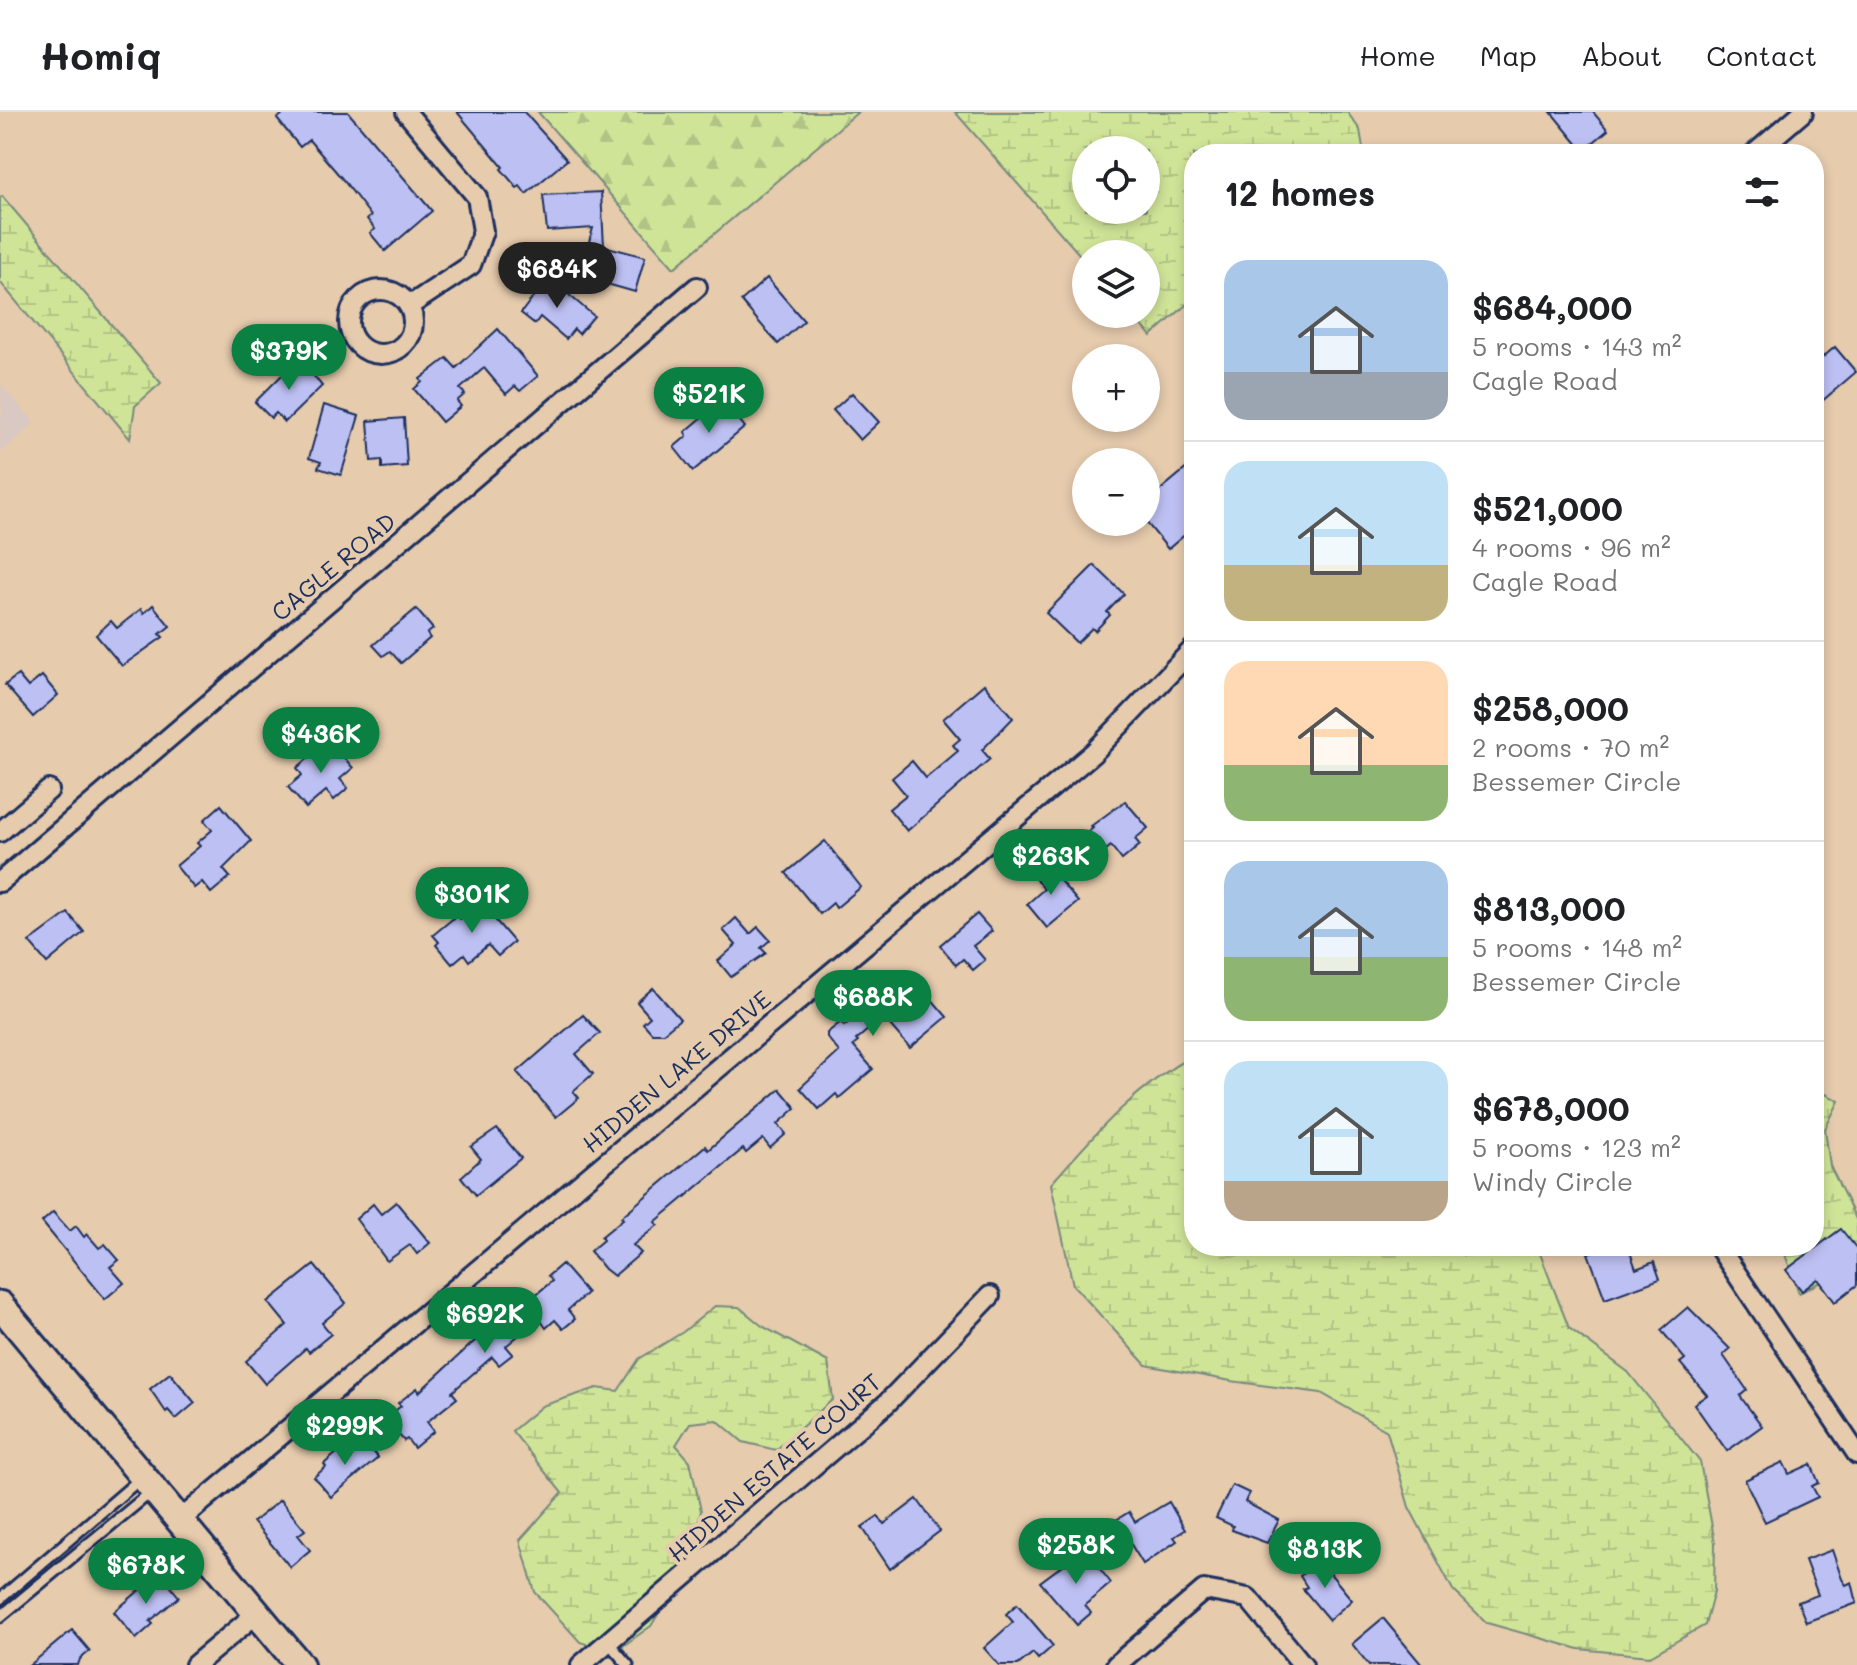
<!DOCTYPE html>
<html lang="en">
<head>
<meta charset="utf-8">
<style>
	body { margin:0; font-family:Mali,sans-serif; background:#f2f2f2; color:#202124; height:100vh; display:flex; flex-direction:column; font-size:30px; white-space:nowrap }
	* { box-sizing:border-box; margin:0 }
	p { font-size:26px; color:#757577 }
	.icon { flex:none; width:44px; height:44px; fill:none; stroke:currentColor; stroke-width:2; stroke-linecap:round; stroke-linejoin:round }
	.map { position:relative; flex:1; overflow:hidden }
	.sheet { position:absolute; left:1184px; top:32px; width:640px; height:1112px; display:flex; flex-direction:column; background:#fff; border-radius:32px; box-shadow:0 4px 12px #0003 }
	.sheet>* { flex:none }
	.tools { position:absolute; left:1072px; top:24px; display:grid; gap:16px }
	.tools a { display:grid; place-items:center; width:88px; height:88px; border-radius:50%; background:#fff; box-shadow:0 4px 12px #0003; font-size:40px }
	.price { position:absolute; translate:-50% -68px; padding:0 18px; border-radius:28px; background:#0b8043; color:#fff; font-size:26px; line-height:52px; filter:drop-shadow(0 2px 4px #0008) }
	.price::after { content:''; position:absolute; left:50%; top:48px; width:24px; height:18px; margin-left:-12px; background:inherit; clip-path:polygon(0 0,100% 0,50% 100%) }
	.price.active { background:#222; color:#fff }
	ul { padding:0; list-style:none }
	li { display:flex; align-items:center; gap:24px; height:200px; padding:0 40px }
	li+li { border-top:2px solid #e0e0e0 }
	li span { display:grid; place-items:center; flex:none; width:224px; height:160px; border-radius:24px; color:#555 }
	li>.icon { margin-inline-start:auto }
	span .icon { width:96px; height:96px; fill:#fffc; stroke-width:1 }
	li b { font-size:34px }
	h2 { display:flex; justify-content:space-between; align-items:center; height:96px; padding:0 40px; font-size:34px }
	header { display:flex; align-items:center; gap:48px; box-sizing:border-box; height:112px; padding:0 40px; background:#fff; border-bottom:2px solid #e0e0e0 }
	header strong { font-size:38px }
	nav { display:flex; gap:44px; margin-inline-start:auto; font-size:28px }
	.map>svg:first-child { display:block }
	.built { fill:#dac8c2 }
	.forest { fill:url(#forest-firs); stroke:#768a7b; stroke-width:2 }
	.wetland { fill:url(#wetland-marsh); stroke:#768a7b; stroke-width:2; fill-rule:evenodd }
	.building { fill:#bdc0f2; stroke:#1b2f5e; stroke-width:2 }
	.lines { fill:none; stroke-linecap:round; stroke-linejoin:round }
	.lane-casing { stroke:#1b2f5e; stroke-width:15 }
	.street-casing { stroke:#1b2f5e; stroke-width:24 }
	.secondary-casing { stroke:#1b2f5e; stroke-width:32 }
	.lane { stroke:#e6cbad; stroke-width:9 }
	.street { stroke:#e6cbad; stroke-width:18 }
	.secondary { stroke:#e6cbad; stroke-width:26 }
	.labels { text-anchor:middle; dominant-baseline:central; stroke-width:8; stroke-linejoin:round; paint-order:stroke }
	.street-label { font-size:24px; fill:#1b2f5e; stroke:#e6cbad }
</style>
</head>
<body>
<header>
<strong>Homiq</strong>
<nav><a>Home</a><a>Map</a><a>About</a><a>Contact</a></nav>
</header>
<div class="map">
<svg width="1857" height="1553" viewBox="0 0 1857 1553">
	<defs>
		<pattern id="forest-firs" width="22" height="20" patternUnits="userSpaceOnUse" patternTransform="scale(2)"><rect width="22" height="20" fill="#d0e498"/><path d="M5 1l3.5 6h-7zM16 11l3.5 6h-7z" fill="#b2c485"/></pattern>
		<pattern id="wetland-marsh" width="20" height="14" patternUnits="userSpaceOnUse" patternTransform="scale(2)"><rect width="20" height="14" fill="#d0e498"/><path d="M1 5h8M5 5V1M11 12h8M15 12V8" fill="none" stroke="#b2c485"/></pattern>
	</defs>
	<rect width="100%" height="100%" fill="#e6cbad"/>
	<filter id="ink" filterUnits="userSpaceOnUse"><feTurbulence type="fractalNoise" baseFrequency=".0125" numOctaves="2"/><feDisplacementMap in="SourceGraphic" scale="16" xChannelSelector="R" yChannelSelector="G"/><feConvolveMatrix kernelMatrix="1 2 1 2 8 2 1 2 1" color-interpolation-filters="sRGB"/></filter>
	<g filter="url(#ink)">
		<path class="built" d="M0,271L35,311L0,341V305L2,301Z"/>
		<path class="forest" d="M538,0H858L674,156Z"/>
		<g class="wetland">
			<path d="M955,0H1347L1360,18L1364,42H1194V186L1151,224L1132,202H1146V142H1086V150ZM1086,38H1146V98H1086Z"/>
			<path d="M2,84L161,271L135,294L130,327L0,170V85Z"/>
			<path d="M1194,943V1134H1537L1569,1216L1628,1260L1700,1350L1715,1431L1714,1479L1705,1513L1650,1544L1579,1537L1487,1511L1453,1478L1409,1395L1387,1319L1321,1281L1231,1269L1146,1253L1073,1173L1051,1072C1094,1023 1136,974 1194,943Z"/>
			<path d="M1814,976L1839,989L1825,1017L1830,1054L1857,1109V1146L1829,1166L1799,1181L1782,1134H1814Z"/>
			<path d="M715,1194L739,1195L762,1214L828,1250L833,1287L776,1338L743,1330L717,1308L690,1311L676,1333L690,1349L701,1399L688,1453L651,1514L613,1541L580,1530L535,1480L520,1428L562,1381L512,1319L542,1294L597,1276L618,1279L639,1247L683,1220Z"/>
		</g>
		<g class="building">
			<path d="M285,0H348L432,99L385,139L370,121L375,117L367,107L371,104L344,69L309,28L300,35L277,7Z"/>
			<path d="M457,0H524L567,48L526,82L520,74L517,76L501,57L503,55Z"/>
			<path d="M1551,0H1593L1608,18L1583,39Z"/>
			<path d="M601,80L604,134L645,145L635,180L579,164L593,116L547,119L543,83Z"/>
			<path d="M548,165L594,204L579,222L574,217L566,227L540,205L535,212L521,201Z"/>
			<path d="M767,166L804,209L778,232L741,189Z"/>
			<path d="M498,217L538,264L520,279L515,274L506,282L484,256L460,277L465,282L457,289L461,294L442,310L414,277L422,270L420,267L447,246L456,256Z"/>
			<path d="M1814,234L1823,245L1835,235L1856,260L1814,296Z"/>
			<path d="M299,246L322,274L285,310L276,301L271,306L255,290Z"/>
			<path d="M852,281L879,310L860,328L833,298Z"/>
			<path d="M723,288L745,315L693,359L674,335L687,324L685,320Z"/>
			<path d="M324,293L359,304L341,363L318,356L321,350L309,346Z"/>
			<path d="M404,306L407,354L382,356V348L371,349L368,309Z"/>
			<path d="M1194,350V415L1168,437L1146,410V390Z"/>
			<path d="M1094,453L1124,482L1107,500L1110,503L1095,519L1092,516L1077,531L1046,501Z"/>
			<path d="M153,493L170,514L160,522L163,525L122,554L96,523L111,509L117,516L141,497L144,501Z"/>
			<path d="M416,497L433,517L427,522L430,526L401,551L390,539L383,544L373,533Z"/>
			<path d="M18,563L28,575L42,564L58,583L33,605L5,573Z"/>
			<path d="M984,572L1013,606L982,638L990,647L907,719L889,697L906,683L892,666L912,649L926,666L958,639L953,633L960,627L943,607Z"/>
			<path d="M329,628L353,656L340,667L348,676L334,688L326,679L306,696L288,675L302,663L297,656Z"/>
			<path d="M1125,689L1148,716L1135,727L1140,733L1122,748L1111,734L1088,753L1072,734L1093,716L1091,714Z"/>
			<path d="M221,693L251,729L223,757L230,765L211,781L202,770L194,776L176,754L200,734L197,731L212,718L204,708Z"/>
			<path d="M825,729L861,775L836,796L833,791L820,802L786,761Z"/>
			<path d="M1045,751L1078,790L1047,816L1027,792L1044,777L1032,763Z"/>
			<path d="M480,790L514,830L498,844L488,833L469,849L464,842L452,852L436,833L439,830L433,823L456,804L460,807Z"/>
			<path d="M68,801L84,820L47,851L29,830Z"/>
			<path d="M977,802L992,819L973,834L985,848L973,858L963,847L956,853L940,833Z"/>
			<path d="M736,806L750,822L758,815L770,828L761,836L766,841L731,865L718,849L736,833L723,818Z"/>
			<path d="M910,862L947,905L910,936L883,905L856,928L858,930L853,934L873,957L839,986L836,982L819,997L800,976L839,940L827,925V921L841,910L844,914Z"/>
			<path d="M653,876L680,907L663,921H652L643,911L650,905L637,890Z"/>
			<path d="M583,903L600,921L576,942L593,962L573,979L579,986L556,1005L517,960Z"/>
			<path d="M780,977L796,996L778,1012L786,1022L770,1036L763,1027L746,1041L743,1037L655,1110L658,1113L633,1133L641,1141L614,1164L605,1157L590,1139L603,1128L601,1125L623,1107L621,1105L705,1034L708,1038Z"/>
			<path d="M497,1017L521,1046L476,1083L461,1065L481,1047L471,1035Z"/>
			<path d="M396,1090L430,1131L417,1142L410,1133L387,1149L356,1107L373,1092L381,1102Z"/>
			<path d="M53,1100L70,1119L76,1114L84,1125L87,1122L99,1136L105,1132L119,1148L110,1155L124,1171L105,1187L42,1110Z"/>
			<path d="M1841,1117L1857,1137V1173L1835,1190L1818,1167L1802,1179L1786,1158Z"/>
			<path d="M1607,1134H1628L1636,1157L1654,1150L1660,1167L1605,1187L1588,1141Z"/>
			<path d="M562,1152L587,1181L568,1198L575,1207L563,1217L555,1208L546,1216L539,1206L506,1234L513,1242L499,1253L492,1245L452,1280L457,1286L427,1310L434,1319L414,1336L407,1327L404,1329L385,1307L401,1294L398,1291L417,1276L419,1280L501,1205L504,1209L552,1169L548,1164Z"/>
			<path d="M314,1153L346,1191L322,1211L331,1222L309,1240L306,1236L265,1272L246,1249L287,1213L268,1190Z"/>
			<path d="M1688,1195L1730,1237L1723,1243L1747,1278L1740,1284L1762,1314L1727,1339L1694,1292L1707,1283L1680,1251L1685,1247L1661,1218Z"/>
			<path d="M170,1261L195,1291L176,1307L168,1298L166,1300L150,1277Z"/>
			<path d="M361,1326L378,1346L331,1385L314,1365L326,1355L324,1352L339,1339L342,1342Z"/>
			<path d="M1783,1350L1789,1362L1811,1352L1819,1371L1812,1374L1818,1385L1765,1410L1745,1368Z"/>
			<path d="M1232,1373L1249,1381L1245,1390L1279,1408L1267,1431L1232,1418L1233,1414L1216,1406Z"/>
			<path d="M917,1387L940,1419L890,1457L862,1415L878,1404L884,1412Z"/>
			<path d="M280,1388L305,1418L298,1423L310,1438L290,1455L253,1410Z"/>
			<path d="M1169,1390L1185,1418L1174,1425L1177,1429L1143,1452L1116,1408L1129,1400L1135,1410Z"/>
			<path d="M1832,1438L1842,1467L1846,1473L1852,1470L1857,1491L1806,1510L1798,1490L1818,1483L1805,1448Z"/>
			<path d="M1078,1442L1086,1452L1092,1447L1111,1471L1085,1493L1091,1501L1077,1513L1040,1470Z"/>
			<path d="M1319,1448L1352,1488L1329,1508L1303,1477L1307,1475L1300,1464Z"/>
			<path d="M160,1461L179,1485L150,1509L153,1512L136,1527L114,1500Z"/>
			<path d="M1017,1492L1053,1534L1038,1547L1033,1541L1018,1553H999L984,1536L1013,1510L1006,1502Z"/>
			<path d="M1383,1506L1422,1553H1369L1352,1532Z"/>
			<path d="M72,1518L90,1539L80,1547L78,1553H30Z"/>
		</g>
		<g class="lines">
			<defs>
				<g id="lane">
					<path d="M0,1487L140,1367"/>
					<path d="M0,1505L151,1380"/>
					<path d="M608,1530L628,1553"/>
				</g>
				<g id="street">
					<path d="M406,0L477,85L483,119L471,153L409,194"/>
					<path d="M1754,42L1803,0"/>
					<circle cx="381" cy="210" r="32"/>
					<path d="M0,720L49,678"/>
					<path d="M0,770L697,175"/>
					<path d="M1718,1134L1857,1342"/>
					<path d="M179,1409L1093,641L1194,536"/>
					<path d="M195,1553L256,1502"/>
					<path d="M581,1553L886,1292L990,1184"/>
					<path d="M1116,1553L1204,1478L1248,1486L1303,1553"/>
				</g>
				<path id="secondary" d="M0,1193L300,1553"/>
			</defs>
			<use href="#lane" class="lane-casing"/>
			<use href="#street" class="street-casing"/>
			<use href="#secondary" class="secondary-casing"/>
			<use href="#lane" class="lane"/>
			<use href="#street" class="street"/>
			<use href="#secondary" class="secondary"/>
		</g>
	</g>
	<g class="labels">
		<g class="street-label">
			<text transform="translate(333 454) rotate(-40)">CAGLE ROAD</text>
			<text transform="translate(676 959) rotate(-40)">HIDDEN LAKE DRIVE</text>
			<text transform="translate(774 1355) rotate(-41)">HIDDEN ESTATE COURT</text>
		</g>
	</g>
</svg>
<div class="tools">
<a><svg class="icon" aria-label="locate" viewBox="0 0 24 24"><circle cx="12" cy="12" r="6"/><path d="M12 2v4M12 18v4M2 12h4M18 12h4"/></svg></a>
<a><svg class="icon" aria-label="layers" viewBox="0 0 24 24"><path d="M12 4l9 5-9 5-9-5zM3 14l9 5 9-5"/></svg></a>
<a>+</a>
<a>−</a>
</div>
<b class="price active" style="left:557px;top:198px">$684K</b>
<b class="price" style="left:289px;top:280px">$379K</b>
<b class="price" style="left:709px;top:323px">$521K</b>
<b class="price" style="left:321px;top:663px">$436K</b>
<b class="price" style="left:1051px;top:785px">$263K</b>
<b class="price" style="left:472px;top:823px">$301K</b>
<b class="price" style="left:873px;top:926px">$688K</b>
<b class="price" style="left:485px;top:1243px">$692K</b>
<b class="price" style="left:345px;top:1355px">$299K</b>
<b class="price" style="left:1076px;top:1474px">$258K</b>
<b class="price" style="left:1325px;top:1478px">$813K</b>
<b class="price" style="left:146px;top:1494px">$678K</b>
<section class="sheet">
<h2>12 homes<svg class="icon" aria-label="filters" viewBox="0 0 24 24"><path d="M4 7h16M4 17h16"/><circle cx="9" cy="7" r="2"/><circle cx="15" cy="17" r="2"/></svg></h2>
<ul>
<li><span style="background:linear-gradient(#a9c7e8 70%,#9aa5b1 0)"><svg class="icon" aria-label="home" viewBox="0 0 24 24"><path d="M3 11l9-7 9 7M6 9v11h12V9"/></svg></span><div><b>$684,000</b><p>5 rooms · 143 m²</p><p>Cagle Road</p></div></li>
<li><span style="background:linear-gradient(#bfe0f5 65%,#c2b280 0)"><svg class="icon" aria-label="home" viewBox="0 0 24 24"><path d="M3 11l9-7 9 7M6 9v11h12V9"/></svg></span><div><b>$521,000</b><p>4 rooms · 96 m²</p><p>Cagle Road</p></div></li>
<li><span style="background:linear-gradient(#ffd9b3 65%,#8fb573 0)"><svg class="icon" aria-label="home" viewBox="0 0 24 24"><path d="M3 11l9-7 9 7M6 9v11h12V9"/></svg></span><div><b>$258,000</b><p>2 rooms · 70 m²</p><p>Bessemer Circle</p></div></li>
<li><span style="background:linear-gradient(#a9c7e8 60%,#8fb573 0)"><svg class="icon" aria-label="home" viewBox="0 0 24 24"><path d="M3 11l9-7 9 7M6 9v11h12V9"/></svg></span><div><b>$813,000</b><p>5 rooms · 148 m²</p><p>Bessemer Circle</p></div></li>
<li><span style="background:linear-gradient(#bfe0f5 75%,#b9a48a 0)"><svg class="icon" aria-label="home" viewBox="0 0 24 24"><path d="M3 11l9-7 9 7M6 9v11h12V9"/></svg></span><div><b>$678,000</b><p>5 rooms · 123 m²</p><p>Windy Circle</p></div></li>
</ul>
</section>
</div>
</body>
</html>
